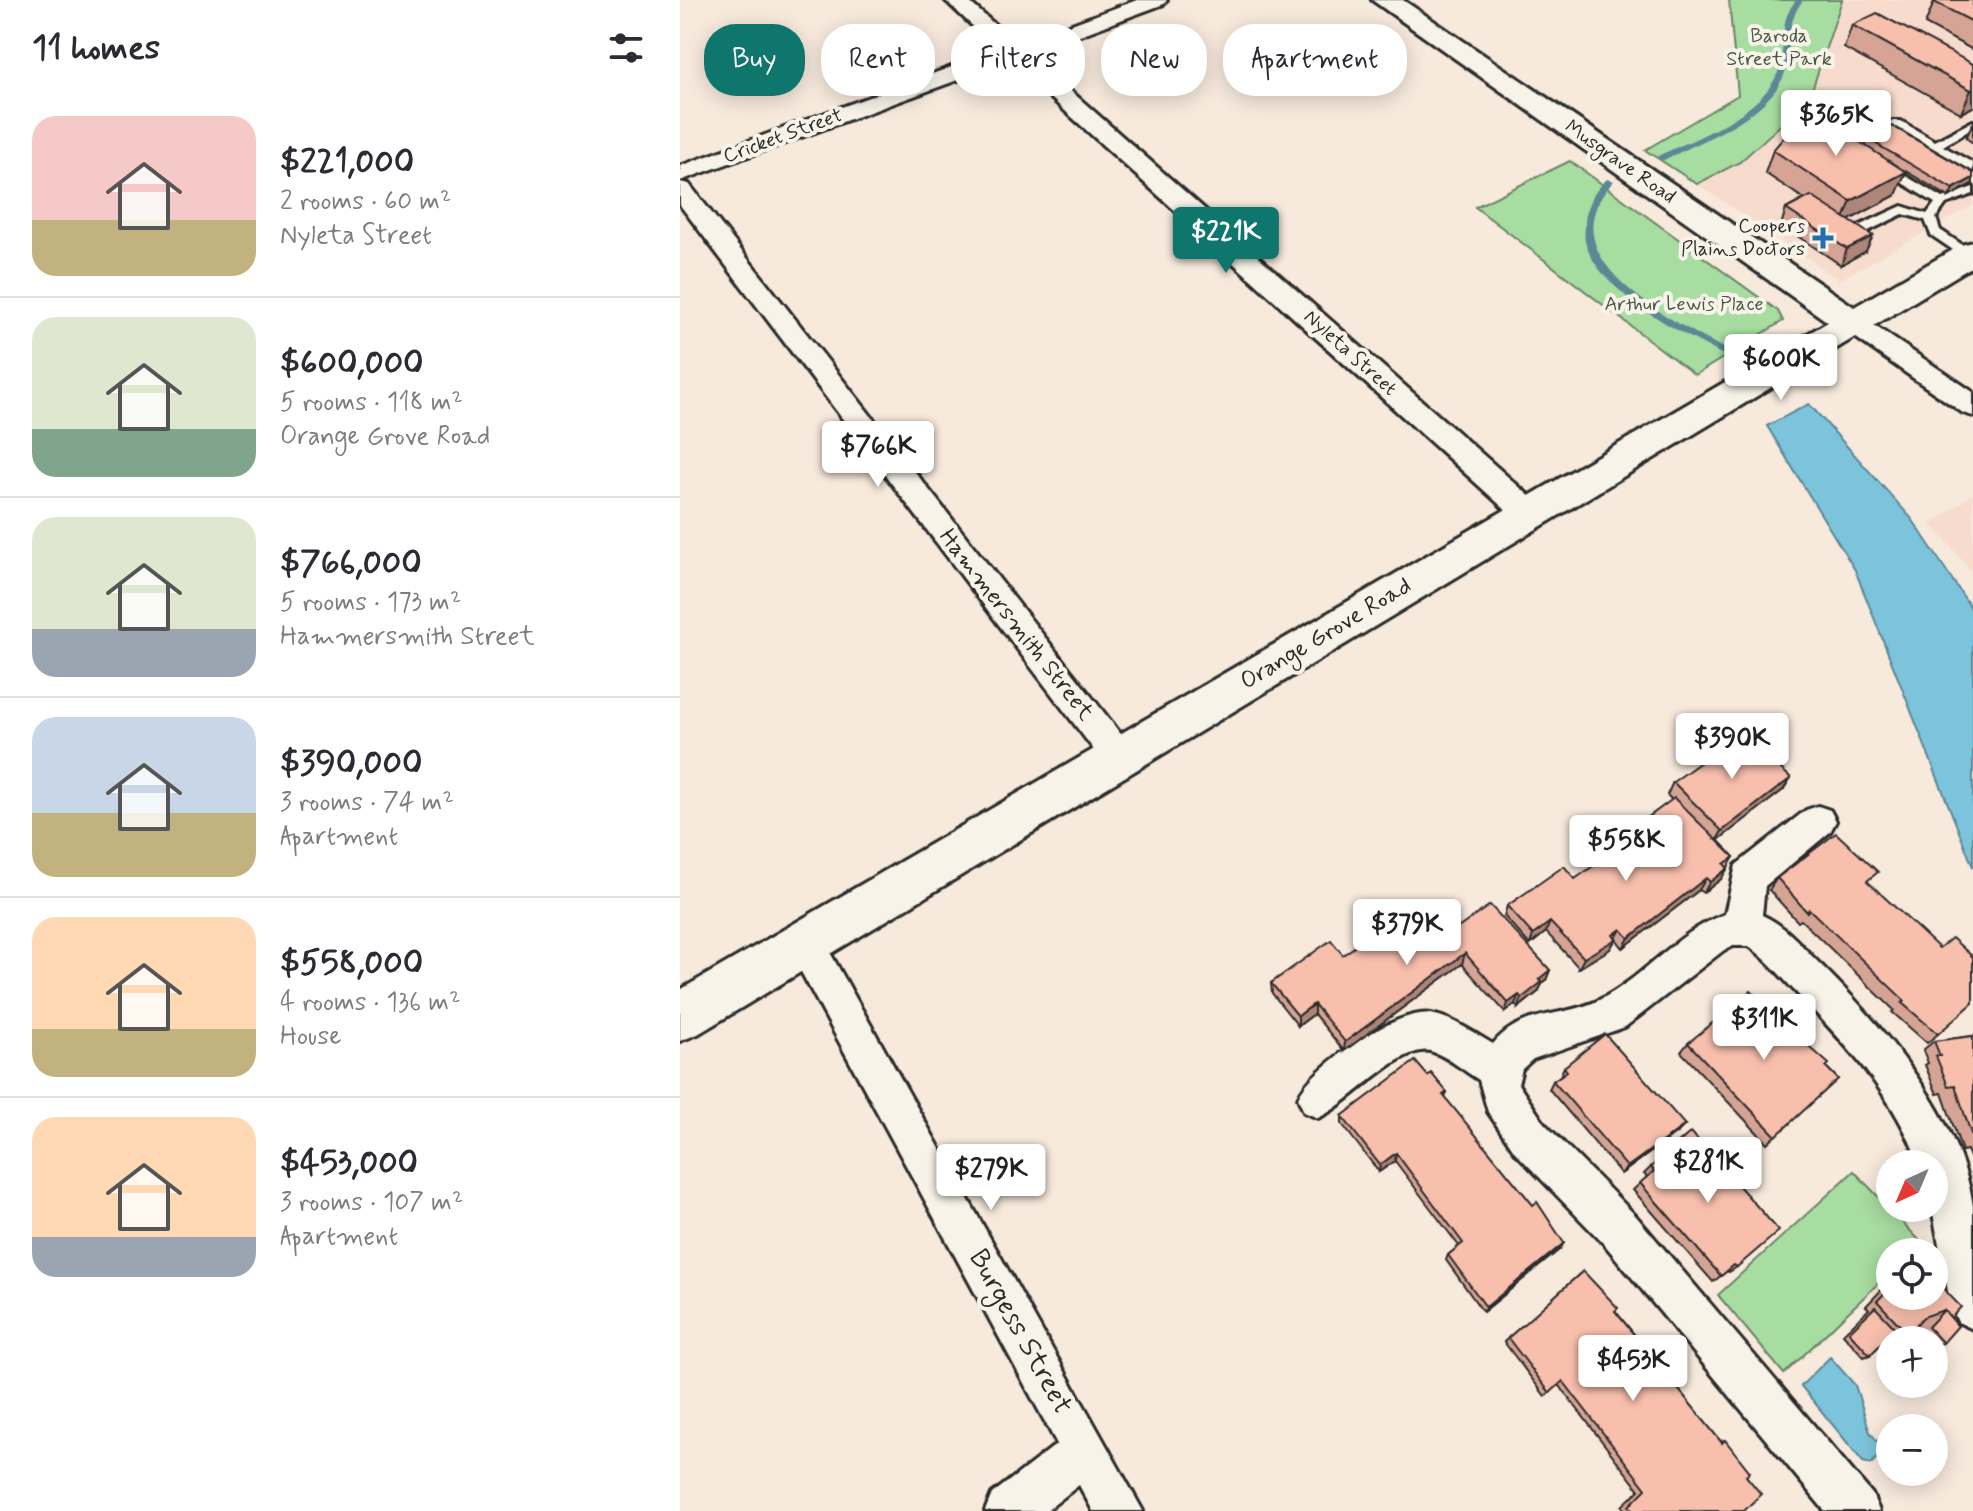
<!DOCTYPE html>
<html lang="en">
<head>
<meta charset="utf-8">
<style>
	body { margin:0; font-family:Mynerve,sans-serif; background:#f2f2f3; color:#2b2b33; height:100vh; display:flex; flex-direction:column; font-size:30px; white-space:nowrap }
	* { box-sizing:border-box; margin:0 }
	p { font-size:26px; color:#7c7c81 }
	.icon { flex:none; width:44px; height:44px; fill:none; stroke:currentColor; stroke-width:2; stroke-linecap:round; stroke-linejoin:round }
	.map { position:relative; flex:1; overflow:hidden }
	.drawer { display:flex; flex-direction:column; background:#fff; width:680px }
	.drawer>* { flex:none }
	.guide { position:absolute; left:24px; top:24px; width:760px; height:72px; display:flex; gap:16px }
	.needle { width:52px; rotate:224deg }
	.fabs { position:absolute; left:1196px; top:1150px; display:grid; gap:16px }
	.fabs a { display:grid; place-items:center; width:72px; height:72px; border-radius:50%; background:#fff; box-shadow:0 4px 20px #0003; font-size:40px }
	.price { position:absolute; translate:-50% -68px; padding:0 18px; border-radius:8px; background:#fff; color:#222; font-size:26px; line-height:52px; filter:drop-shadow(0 2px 4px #0008) }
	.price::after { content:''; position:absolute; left:50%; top:48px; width:24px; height:18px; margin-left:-12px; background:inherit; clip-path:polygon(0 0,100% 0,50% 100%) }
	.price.active { background:#0f766e; color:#fff }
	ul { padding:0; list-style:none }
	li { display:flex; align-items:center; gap:24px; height:200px; padding:0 32px }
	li+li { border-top:2px solid #e1e1e2 }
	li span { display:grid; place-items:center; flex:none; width:224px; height:160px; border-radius:24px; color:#555 }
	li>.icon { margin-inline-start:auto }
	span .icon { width:96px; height:96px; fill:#fffc; stroke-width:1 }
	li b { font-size:34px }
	h2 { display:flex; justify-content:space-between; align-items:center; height:96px; padding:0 32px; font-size:34px }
	.chip { padding:0 28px; border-radius:32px; background:#fff; box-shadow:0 4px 20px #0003; font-size:28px; line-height:72px }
	.chip.active { background:#0f766e; color:#fff }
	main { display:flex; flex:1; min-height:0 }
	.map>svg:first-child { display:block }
	.built { fill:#f7dcce }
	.green { fill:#a7dda1; stroke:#698466; stroke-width:2 }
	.water { fill:#7bc4dc; stroke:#5b8795; stroke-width:2 }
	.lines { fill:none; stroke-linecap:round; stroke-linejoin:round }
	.stream { fill:#5b8795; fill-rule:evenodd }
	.lane-casing { stroke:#2b2b2b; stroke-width:6 }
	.street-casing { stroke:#2b2b2b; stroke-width:6 }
	.secondary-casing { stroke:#2b2b2b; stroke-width:6 }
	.lane { fill:#f7f3e8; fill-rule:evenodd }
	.street { fill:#f7f3e8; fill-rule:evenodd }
	.secondary { fill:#f7f3e8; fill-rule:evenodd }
	.wall { fill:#d5a495; stroke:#2b2b2b; stroke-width:2 }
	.shaded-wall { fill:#ae8679; stroke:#2b2b2b; stroke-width:2 }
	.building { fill:#f8bfad; stroke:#2b2b2b; stroke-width:2 }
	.poi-dot { fill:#1f6fb2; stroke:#f7f3e8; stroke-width:3 }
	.labels { text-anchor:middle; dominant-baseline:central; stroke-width:8; stroke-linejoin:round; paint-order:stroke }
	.far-park-label { font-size:20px; fill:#4a5848; stroke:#f7f3e8 }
	.far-street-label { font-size:20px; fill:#2b2b2b; stroke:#f7f3e8 }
	.far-poi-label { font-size:20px; fill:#2b2b2b; stroke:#f7f3e8; text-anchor:end }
	.street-label { font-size:24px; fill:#2b2b2b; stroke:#f7f3e8 }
	.near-street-label { font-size:28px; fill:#2b2b2b; stroke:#f7f3e8 }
</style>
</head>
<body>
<main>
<section class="drawer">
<h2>11 homes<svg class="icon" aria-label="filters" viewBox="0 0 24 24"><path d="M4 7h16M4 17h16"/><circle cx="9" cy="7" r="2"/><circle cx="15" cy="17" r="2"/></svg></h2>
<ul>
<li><span style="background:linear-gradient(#f6c9c9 65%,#c2b280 0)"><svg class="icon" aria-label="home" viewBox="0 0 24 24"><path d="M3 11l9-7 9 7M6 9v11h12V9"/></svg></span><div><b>$221,000</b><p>2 rooms · 60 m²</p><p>Nyleta Street</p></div></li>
<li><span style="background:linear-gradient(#dfe7d0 70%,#7fa58c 0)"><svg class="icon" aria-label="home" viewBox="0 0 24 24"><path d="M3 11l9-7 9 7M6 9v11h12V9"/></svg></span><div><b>$600,000</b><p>5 rooms · 118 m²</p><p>Orange Grove Road</p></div></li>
<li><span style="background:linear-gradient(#dfe7d0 70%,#9aa5b1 0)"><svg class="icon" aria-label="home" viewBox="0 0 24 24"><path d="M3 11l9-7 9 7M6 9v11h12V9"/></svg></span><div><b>$766,000</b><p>5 rooms · 173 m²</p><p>Hammersmith Street</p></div></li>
<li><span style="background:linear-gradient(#c9d6e8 60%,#c2b280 0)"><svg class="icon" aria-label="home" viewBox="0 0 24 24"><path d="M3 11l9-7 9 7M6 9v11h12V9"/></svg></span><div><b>$390,000</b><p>3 rooms · 74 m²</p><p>Apartment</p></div></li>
<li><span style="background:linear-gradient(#ffd9b3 70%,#c2b280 0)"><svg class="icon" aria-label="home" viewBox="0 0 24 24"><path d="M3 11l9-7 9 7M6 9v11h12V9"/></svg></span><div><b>$558,000</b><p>4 rooms · 136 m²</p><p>House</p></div></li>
<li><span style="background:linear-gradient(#ffd9b3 75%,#9aa5b1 0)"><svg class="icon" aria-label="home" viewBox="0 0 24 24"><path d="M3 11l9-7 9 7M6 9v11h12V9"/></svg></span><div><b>$453,000</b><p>3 rooms · 107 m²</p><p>Apartment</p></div></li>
</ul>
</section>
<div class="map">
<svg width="1293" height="1511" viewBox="0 0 1293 1511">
	<rect width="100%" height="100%" fill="#f7e9dc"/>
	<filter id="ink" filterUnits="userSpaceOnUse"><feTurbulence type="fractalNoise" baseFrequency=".0125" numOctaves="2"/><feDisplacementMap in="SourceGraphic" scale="16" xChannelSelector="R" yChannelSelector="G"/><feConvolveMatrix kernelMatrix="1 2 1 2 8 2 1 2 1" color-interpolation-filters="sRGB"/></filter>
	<g filter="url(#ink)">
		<g class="built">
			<path d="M1162,0H1293V205L1159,280L1017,184L1060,162L1129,99Z"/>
			<path d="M1293,494V573L1251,524Z"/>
		</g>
		<g class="green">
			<path d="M1049,0H1162L1129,99L1060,162L1017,184L965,150L1058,95Z"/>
			<path d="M890,161L1098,311L1103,321L1015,375L795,207Z"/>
			<path d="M1174,1171L1241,1242L1230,1252H1210V1272L1104,1374L1038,1295Z"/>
		</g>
		<g class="water">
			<path d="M1129,404L1232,519L1293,611V867L1175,570L1087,426Z"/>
			<path d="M1150,1357L1175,1385L1190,1432L1201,1446L1200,1455L1191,1464L1183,1462L1121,1386Z"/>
		</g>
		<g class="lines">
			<g class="stream">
				<path d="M1116,0H1123C1106,23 1112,39 1107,65C1098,113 1023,140 984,160H978V156C1016,138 1090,111 1100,65C1106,40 1098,23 1116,0Z"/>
				<path d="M927,179L934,181C858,261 1003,326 1059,356V360H1053C1008,336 918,294 905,241C904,236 905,228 905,222C906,205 914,191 927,179Z"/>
			</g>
			<defs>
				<g id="lane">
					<path d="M1213,121H1221L1255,141L1293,121V128L1263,146L1293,163V171L1217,127L1178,147L1184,152L1182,154H1174L1164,147Z"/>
					<path d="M1201,166H1209L1263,198L1293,187V194L1266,204L1256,218L1260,230L1293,252V258H1285L1251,235L1245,220L1223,214L1182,234H1174V228L1222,206L1247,214L1255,203L1201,170Z"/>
				</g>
				<g id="street">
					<path d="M265,0H287L337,44L457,0H487L484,4L349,54L861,506L865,514L861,522L850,525L839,522L330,61L0,181V166L318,50Z"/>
					<path d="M0,182L9,184L451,747L456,757L451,767L439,771L427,767L0,205Z"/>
					<path d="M1174,315L1183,318L1293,392V416L1283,413L1165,330L1161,324L1165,318Z"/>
					<path d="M1138,806L1150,810L1156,821L1150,832L1085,886L1082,915C1107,926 1123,948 1142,966C1204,1027 1281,1118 1293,1206C1293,1246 1293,1289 1293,1329L1278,1322L1271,1307L1252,1208L1254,1164H1239C1215,1095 1162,1040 1113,989C1099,974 1086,958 1069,946H1053L1044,950L945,1027L853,1059L842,1069L838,1084L864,1123L955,1215L1192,1494L1199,1511H1145L925,1245L835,1152L808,1112L799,1080C784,1071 766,1055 750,1051C719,1045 668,1106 638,1118L624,1112L618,1098C630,1068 717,1008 751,1014C773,1018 794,1033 813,1044C841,1009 884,1018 919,1000C965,977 996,932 1045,914L1056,865L1126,810Z"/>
					<path d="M125,926L138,931L463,1511H413L399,1485L366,1511H305L312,1494L377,1444L112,955L106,943L112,931Z"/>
				</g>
				<path id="secondary" d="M692,0H723L1174,307L1281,245L1293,242V266L18,1034L0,1041V990L1148,322Z"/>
			</defs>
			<use href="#lane" class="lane-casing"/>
			<use href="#street" class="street-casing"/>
			<use href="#secondary" class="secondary-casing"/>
			<use href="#lane" class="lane"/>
			<use href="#street" class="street"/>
			<use href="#secondary" class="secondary"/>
		</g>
		<g class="wall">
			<path d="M1293,0V50L1245,24L1254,2Z"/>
			<path d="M1172,25L1293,64V107L1281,113L1164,48Z"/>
			<path d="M1293,123V143L1286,138Z"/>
			<path d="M1188,139L1293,173V183L1269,197L1224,170L1216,195L1169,220L1186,251L1161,265L1101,225L1106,209L1124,199L1085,173L1093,150L1185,146Z"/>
			<path d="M993,782L1103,790L1038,840L1054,857L1041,879L1023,893L1019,890L943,948L936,939L930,949L899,968L866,932L850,945L824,916L827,906L895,879L958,841L953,836L959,824L992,800L987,795Z"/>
			<path d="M1097,878L1189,883L1258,1034L1247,1043L1212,1012L1214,1010L1121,920L1118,922L1089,890Z"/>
			<path d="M771,933L870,970L866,980L862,984L858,992L838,1008L835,1004L825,1012L782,964L664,1051L634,1014L618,1026L592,993L591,983L663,955Z"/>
			<path d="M1104,1024L1158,1079L1087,1143L1001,1052L1008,1043Z"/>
			<path d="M1293,1036V1164L1287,1150L1282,1151L1262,1093L1257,1094L1245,1065L1248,1063L1243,1050L1254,1041Z"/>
			<path d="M884,1067L1005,1125L998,1132L941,1174L869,1089L873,1081L880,1076Z"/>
			<path d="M748,1076L767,1092L765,1098L880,1249L803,1312L766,1260L768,1255L779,1246L715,1161L699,1172L662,1124V1116Z"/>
			<path d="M971,1167L1057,1267L1049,1272L1047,1271L1033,1282L953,1190L967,1177L964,1174Z"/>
			<path d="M903,1271L1040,1441L1045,1440L1066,1476L1064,1511H946L942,1506L959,1490L879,1385L865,1396L824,1342Z"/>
			<path d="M1210,1281V1296H1254L1271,1318L1263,1343L1254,1345V1340H1218L1212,1333L1190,1355L1184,1357L1163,1334L1189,1309L1186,1306Z"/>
		</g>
		<g class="shaded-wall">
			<path d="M1293,89V107L1281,113L1291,90Z"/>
			<path d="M1226,172L1216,195L1162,224L1171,201Z"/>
			<path d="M1293,178V183L1269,197L1273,189Z"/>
			<path d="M1193,236L1186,251L1161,265L1167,249Z"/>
			<path d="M1111,778L1103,790L1036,842L1042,831Z"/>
			<path d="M1048,868L1041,879L1023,893L1030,882Z"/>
			<path d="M1026,878L1019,890L943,948L949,938Z"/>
			<path d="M870,922L866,932L850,945L853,935Z"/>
			<path d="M941,929L930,949L899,968L904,958Z"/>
			<path d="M785,953L782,964L664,1051L665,1042Z"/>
			<path d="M870,970L866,980L862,984L858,992L838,1008L842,998L859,979Z"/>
			<path d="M839,995L835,1004L825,1012L828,1003Z"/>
			<path d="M634,1004V1014L618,1026V1016Z"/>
			<path d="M1005,1125L998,1132L941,1174L947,1167Z"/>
			<path d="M716,1153L715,1161L699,1172L700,1165Z"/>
			<path d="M884,1243L880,1249L803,1312L806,1307Z"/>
		</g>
		<g class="building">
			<path d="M1257,0H1293V22L1254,2Z"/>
			<path d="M1197,13L1293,64V89L1291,90L1172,25Z"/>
			<path d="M1138,115L1226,172L1171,201L1093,150L1111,129Z"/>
			<path d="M1212,126L1293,173V178L1273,189L1188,139Z"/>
			<path d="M1131,196L1193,236L1167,249L1106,209Z"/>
			<path d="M1061,733L1111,778L1042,831L993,782Z"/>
			<path d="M994,798L1054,857L1044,864L1048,868L1030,882L1026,878L949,938L941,929L933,935L936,939L904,958L870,922L853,935L827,906L884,866L895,879L930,854L970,835L959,824Z"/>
			<path d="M1156,833L1198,872L1187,881L1259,948L1272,938L1293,957V1003L1258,1034L1222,1003L1225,1001L1129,909L1127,912L1097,878Z"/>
			<path d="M742,899L771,933L810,905L870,970L859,979L862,982L842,998L839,995L828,1003L785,953L665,1042L634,1004L618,1016L591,983L651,940L663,955Z"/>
			<path d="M1071,991L1082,1002L1086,999L1107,1021L1104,1024L1149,1064L1146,1067L1158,1079L1096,1136L1008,1043Z"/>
			<path d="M925,1034L1005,1125L947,1167L873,1081L887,1071L884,1067Z"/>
			<path d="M1293,1036V1140L1275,1085L1268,1086L1256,1056H1260L1254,1041Z"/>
			<path d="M735,1061L748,1076L751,1073L767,1092L763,1095L853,1205L857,1202L884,1243L806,1307L768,1255L783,1243L716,1153L700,1165L662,1116Z"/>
			<path d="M1011,1132L1099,1231L1057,1267L1054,1265L1041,1276L960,1183L974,1171L971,1167Z"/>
			<path d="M903,1271L938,1308L935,1311L1042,1443L1045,1440L1070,1472L1066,1476L1081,1494L1064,1511H953L949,1506L966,1489L883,1381L870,1393L828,1338Z"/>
			<path d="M1254,1279L1281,1307L1271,1318L1264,1310L1243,1317L1228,1334L1197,1301L1210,1288V1296H1254Z"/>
			<path d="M1195,1307L1216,1329L1190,1355L1169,1332Z"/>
			<path d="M1264,1310L1278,1326L1263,1343L1248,1327Z"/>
		</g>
	</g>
	<path class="poi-dot" d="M1139 226h8v8h8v8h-8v8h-8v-8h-8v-8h8z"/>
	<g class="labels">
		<g class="far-park-label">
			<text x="1099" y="36">Baroda<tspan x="1099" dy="23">Street Park</tspan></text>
			<text x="1004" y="304">Arthur Lewis Place</text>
		</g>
		<g class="far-street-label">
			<text transform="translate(103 136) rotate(-20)">Cricket Street</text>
			<text transform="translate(940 162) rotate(35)">Musgrave Road</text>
			<text transform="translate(670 353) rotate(42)">Nyleta Street</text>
		</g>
		<g class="far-poi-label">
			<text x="1125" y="226">Coopers<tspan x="1125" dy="23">Plains Doctors</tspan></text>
		</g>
		<g class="street-label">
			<text transform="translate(336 625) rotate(52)">Hammersmith Street</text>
			<text transform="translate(646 634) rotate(-31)">Orange Grove Road</text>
		</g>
		<g class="near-street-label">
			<text transform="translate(340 1332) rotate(61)">Burgess Street</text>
		</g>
	</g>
</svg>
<div class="fabs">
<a><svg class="needle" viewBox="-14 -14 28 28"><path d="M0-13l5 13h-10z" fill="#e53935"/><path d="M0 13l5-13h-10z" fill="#7c7c81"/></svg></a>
<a><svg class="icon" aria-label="locate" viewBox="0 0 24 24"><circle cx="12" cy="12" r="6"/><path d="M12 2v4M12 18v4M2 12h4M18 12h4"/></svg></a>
<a>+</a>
<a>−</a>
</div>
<b class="price" style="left:1156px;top:158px">$365K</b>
<b class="price active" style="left:546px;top:275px">$221K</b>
<b class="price" style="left:1101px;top:402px">$600K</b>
<b class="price" style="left:198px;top:489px">$766K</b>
<b class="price" style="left:1052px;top:781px">$390K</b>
<b class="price" style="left:946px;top:883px">$558K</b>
<b class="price" style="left:727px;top:967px">$379K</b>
<b class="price" style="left:1084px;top:1062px">$311K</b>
<b class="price" style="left:1028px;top:1205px">$281K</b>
<b class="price" style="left:311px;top:1212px">$279K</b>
<b class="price" style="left:953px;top:1403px">$453K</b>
<div class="guide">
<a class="chip active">Buy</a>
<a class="chip">Rent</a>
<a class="chip">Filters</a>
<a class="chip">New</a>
<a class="chip">Apartment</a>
</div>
</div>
</main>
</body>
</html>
